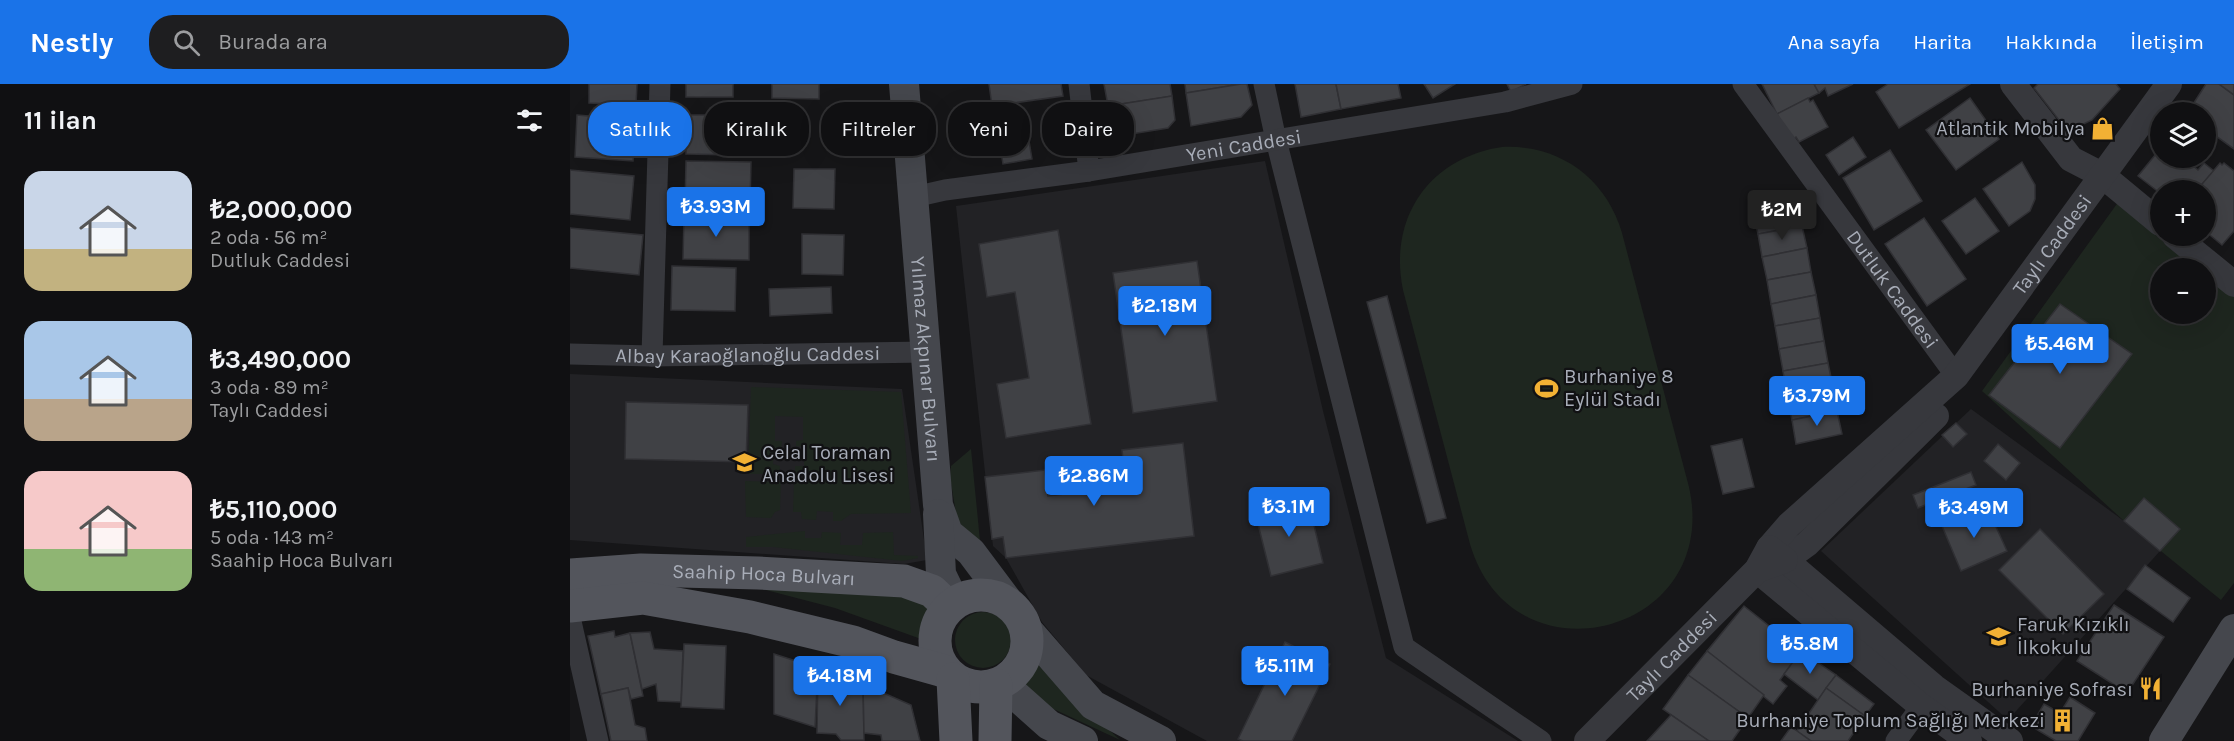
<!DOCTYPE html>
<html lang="tr">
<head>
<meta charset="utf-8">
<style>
	body { margin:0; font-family:Karla,sans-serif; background:#1e1e20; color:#f1f3f6; height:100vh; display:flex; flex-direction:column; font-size:22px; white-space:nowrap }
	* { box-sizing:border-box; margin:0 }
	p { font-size:20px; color:#9c9d9f }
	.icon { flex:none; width:33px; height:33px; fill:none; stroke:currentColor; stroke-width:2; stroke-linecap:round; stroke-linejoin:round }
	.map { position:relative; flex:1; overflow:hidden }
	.sheet { display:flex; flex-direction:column; background:#101012; width:570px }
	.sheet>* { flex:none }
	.top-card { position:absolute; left:18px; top:18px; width:570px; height:54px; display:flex; gap:12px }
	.tools { position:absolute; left:1580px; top:18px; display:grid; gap:12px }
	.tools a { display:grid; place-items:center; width:66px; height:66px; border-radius:50%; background:#101012; box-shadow:0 6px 24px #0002,0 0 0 2px #303032; font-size:30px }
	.price { position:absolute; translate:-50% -51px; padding:0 14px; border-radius:6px; background:#1a73e8; color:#fff; font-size:20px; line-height:39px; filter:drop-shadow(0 2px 3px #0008) }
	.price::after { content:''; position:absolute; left:50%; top:36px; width:18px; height:14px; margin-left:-9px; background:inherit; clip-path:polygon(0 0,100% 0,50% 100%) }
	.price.current { background:#222; color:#fff }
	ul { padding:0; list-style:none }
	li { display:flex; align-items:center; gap:18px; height:150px; padding:0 24px }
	li span { display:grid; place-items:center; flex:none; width:168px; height:120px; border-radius:18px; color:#555 }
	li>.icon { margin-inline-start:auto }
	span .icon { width:72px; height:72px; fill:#fffc; stroke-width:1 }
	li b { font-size:26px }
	h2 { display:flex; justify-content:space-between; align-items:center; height:72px; padding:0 24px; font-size:26px }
	.chip { padding:0 21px; border-radius:24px; background:#101012; box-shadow:0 6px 24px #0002,0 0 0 2px #303032; font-size:21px; line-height:54px }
	.chip.current { background:#1a73e8; color:#fff }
	header { display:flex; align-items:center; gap:36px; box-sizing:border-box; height:84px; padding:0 30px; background:#1a73e8; color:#fff }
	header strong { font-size:28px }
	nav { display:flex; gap:33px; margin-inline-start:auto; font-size:21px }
	.search { width:420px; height:54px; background:#1e1e20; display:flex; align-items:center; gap:15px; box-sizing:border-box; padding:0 21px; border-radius:24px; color:#9c9d9f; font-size:22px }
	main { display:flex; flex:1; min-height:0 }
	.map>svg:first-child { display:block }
	.built { fill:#222225 }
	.green { fill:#1e261f }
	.building { fill:#404145; stroke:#303034; stroke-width:1.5 }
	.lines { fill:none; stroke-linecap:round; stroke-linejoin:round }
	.minor { stroke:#37383d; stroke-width:21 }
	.tertiary { stroke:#37383d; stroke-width:26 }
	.secondary { stroke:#45474d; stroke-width:30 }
	.primary { stroke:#53555c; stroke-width:33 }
	.labels { text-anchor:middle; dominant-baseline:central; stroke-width:4.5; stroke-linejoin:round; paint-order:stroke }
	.poi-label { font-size:20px; fill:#a8adb8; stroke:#111113; text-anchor:end }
	.street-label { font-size:20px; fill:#a8adb8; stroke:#111113 }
</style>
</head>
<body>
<header>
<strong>Nestly</strong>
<div class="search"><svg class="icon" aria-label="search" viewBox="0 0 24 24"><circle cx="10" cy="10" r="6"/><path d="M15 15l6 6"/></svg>Burada ara</div>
<nav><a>Ana sayfa</a><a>Harita</a><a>Hakkında</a><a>İletişim</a></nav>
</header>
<main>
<section class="sheet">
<h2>11 ilan<svg class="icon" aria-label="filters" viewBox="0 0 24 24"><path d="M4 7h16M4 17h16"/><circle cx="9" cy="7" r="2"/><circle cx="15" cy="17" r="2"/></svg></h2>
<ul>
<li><span style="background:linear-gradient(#c9d6e8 65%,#c2b280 0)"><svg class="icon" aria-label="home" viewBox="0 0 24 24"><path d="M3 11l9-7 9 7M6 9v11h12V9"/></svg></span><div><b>₺2,000,000</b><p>2 oda · 56 m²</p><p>Dutluk Caddesi</p></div></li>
<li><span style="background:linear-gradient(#a9c7e8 65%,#b9a48a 0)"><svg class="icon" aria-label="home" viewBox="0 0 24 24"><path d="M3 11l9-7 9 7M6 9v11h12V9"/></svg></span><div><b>₺3,490,000</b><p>3 oda · 89 m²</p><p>Taylı Caddesi</p></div></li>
<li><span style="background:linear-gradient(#f6c9c9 65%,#8fb573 0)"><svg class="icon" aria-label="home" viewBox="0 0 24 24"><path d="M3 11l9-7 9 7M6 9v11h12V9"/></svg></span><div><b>₺5,110,000</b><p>5 oda · 143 m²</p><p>Saahip Hoca Bulvarı</p></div></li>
</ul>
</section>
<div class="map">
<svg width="1664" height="657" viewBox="0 0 1664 657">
	<rect width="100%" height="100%" fill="#161618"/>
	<g class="built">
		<path d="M695,77L753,327L816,574L948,657H637L516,591L472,538L436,474L423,462L386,122Z"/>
		<path d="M0,290L332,305L357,476L334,480L0,456Z"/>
		<path d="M1401,325L1554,437L1590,467L1438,636L1251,467Z"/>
	</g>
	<g class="green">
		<path d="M932,63C989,60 1036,94 1052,149L1119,403C1152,551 942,604 900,460L833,206C818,134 859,74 932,63Z"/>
		<path d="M1549,117L1630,184H1590V230H1635V188L1664,213V499L1651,516L1554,437L1412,307Z"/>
		<path d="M181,303L331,308L341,429L281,430L271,437H263V428L247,427L246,436L232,435L231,428H223L224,396H252V389H225V382H234V363L226,362V357L233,356V333L205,332V357H212L211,366H204L203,380L210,382L209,390H178Z"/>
		<path d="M401,365L411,467L387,435L380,393L381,382Z"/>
		<path d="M175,397L211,398L210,426L205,428L201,434L176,433Z"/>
		<path d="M235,447V454H251L252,448L271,449L270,461H292L293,449L323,448L324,471L348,472V474L332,477L203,463H176V453Z"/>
		<path d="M184,503L361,511L351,555L265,524Z"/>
		<circle cx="413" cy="556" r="28"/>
		<path d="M466,579L550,656L447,608Z"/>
	</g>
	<g class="building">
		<path d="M19,0H67L66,21L19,19Z"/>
		<rect x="116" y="0" width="47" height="13"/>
		<path d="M202,0H249V15L202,14Z"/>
		<path d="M419,0H491L493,12L422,22Z"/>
		<path d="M534,0H600L602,12L538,22Z"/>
		<path d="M615,0H671L616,9Z"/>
		<path d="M671,0H677L682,21L671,33L621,42L616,9Z"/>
		<path d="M725,0H766L771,25L731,33Z"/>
		<path d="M766,0H828L831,14L771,25Z"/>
		<path d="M854,0H885L863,14Z"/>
		<path d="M937,0H956L941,8Z"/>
		<path d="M1192,0H1244L1249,9L1207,30Z"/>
		<path d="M1244,0H1283L1258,12L1255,4L1249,9Z"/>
		<path d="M1318,0H1400L1329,44L1306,8Z"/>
		<path d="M1468,0H1546L1550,5L1522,36L1503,45L1492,40L1464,4Z"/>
		<path d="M1636,0H1649L1664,11V65L1635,44V28H1618Z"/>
		<path d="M1649,0H1664V11Z"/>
		<path d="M602,12L605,36L598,44L543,53L538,22Z"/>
		<path d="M1238,14L1240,18L1243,16L1258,43L1229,58L1226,53L1221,56L1207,30Z"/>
		<path d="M1400,14L1429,55L1386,86L1356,46Z"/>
		<path d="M7,31L66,36L63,77L5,73Z"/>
		<path d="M117,31H164V71L116,70Z"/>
		<path d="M456,39L462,75L433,80L427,43Z"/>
		<path d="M1635,44L1643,50L1635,61Z"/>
		<path d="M1283,53L1296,73L1269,91L1256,71Z"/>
		<path d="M1590,65V74H1625L1621,80L1628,86L1634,79L1644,87L1627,106H1590V109L1568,92Z"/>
		<path d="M1320,66L1352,117L1304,146L1273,94Z"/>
		<path d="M116,77L181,78L180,122L115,121Z"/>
		<path d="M1452,78L1465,101V115L1460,127L1439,142L1413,105Z"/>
		<path d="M1650,79L1652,81L1654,79L1664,87V147L1652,161L1635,147V106H1627Z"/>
		<path d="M224,85H265L264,125L223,124Z"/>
		<path d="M0,86L64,92L60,136L0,130Z"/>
		<path d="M1405,114L1429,147L1396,170L1372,137Z"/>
		<path d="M1227,119L1232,142L1188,150L1183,128Z"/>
		<path d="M114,131L179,132V176L113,175Z"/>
		<path d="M1354,134L1396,195L1357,222L1315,160Z"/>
		<path d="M1232,142L1237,164L1192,173L1188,150Z"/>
		<path d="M0,144L73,151L69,191L0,184Z"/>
		<path d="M488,146L521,340L436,354L427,300L459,294L445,208L417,213L409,160Z"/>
		<path d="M232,150L274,151L273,191L232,190Z"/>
		<path d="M1237,164L1241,188L1197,196L1192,173Z"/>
		<path d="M627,177L647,317L563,329L543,189Z"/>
		<path d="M102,182L166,184L165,227L101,226Z"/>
		<path d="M1241,188L1246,211L1201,220L1197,196Z"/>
		<path d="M261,203L262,229L200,232L199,205Z"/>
		<path d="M1246,211L1250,234L1205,242L1201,220Z"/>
		<path d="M817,212L876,434L857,439L797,218Z"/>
		<path d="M1490,220L1562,270L1490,364L1419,311Z"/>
		<path d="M1250,234L1254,257L1209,265L1205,242Z"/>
		<path d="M1254,257L1258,279L1213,287L1209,265Z"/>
		<path d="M1258,279L1263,303L1217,311L1213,287Z"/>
		<path d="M1263,303L1267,327L1222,336L1217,311Z"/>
		<path d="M56,318L178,321L176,378L55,375Z"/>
		<path d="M1267,327L1272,350L1226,360L1222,336Z"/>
		<path d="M1386,339L1397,350L1383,363L1372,351Z"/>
		<path d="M1172,355L1184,403L1153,410L1141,362Z"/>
		<path d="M613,359L624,452L436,474L433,453L422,455L415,393L475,386L478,412L556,403L552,366Z"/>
		<path d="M1428,360L1450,379L1436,396L1414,377Z"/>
		<path d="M1401,388L1406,401L1348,424L1343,411Z"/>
		<path d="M1574,414L1610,445L1590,467L1554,437Z"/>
		<path d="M738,416L753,479L701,492L685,428Z"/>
		<path d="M1417,423L1437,467L1391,487L1372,442Z"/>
		<path d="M1470,445L1534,510L1493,550L1429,486Z"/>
		<path d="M1575,481L1620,514L1603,538L1557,505Z"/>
		<path d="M1544,521L1594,553L1557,609L1507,577Z"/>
		<path d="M1174,522L1231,567L1210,596L1217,602L1203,620L1137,567Z"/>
		<path d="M44,547L45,553L60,549L73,612L61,615L58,604L31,610L18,552Z"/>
		<path d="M80,548L84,565L113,567L111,618L88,617L86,600L72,605L60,549Z"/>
		<path d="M715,558L760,580L722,657H673L668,655Z"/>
		<path d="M114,560L156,562L154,625L111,623Z"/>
		<path d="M1137,567L1194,611L1178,634L1118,591Z"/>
		<path d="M1231,567L1266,591L1248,616L1214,590Z"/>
		<path d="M204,570L248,584L245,643L204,630Z"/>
		<path d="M248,584L293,600L294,656H271L266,650L247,649Z"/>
		<path d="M1118,591L1178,634L1162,657H1139L1093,625Z"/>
		<path d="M1266,591L1304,620L1295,632L1256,604Z"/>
		<path d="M293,600L341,621L350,657H312L311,651L294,649Z"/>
		<path d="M58,604L65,641L75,644L77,657H41L31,610Z"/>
		<path d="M1256,604L1295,632L1278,657H1241L1227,647Z"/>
		<path d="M1500,613L1525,629L1508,657H1486L1461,642L1474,620L1490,629Z"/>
		<path d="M1101,631L1139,657H1077Z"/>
		<path d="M1221,643L1227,647L1241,657H1211Z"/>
	</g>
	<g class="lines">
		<g class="minor">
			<path d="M509,0L519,87"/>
			<path d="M694,0L706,56L834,563L971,657"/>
			<path id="s1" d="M1173,0L1386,292"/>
			<path id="s2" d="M344,113L375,106L519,87L935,18L1002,0"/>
			<path id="s3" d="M0,270L82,272L356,268"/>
			<path d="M82,272L90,0"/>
			<path d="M0,533L28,657"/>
			<path d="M1326,657L1361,609"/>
		</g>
		<g class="tertiary">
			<path d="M1443,0L1501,75L1532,91L1590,139"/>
			<path d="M1605,152L1664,200"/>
			<path d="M1366,332L1237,460L1215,476L1364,603L1440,657"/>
			<path id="s4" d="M1199,464L1219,441L1386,292L1599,0"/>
			<path d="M1187,486L1351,622L1399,657"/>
			<path id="s5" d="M1017,657L1187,486L1199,464L1215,476L1187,486"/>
		</g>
		<g class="secondary">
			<path id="s6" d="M334,0L368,421L378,449L401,468L443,524"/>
			<path d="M368,430L371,490L385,519"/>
			<path d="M456,544L523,621L591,657"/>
			<path d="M432,599L479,641L513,657"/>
			<path d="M1594,657L1664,545"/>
		</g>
		<g class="primary">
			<path id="s7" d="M0,491L71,486L188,489L334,497L362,507L379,523"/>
			<circle cx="411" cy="557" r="46"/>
			<path d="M0,522L73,514L180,533L283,558L324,573L374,587"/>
			<path d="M383,595L386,657"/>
			<path d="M425,657L426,601"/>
		</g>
	</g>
	<defs>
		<symbol id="shop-bare" viewBox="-9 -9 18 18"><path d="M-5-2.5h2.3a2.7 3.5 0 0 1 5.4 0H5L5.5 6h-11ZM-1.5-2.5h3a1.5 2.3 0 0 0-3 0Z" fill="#f2b134" stroke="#111113" stroke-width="2.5" paint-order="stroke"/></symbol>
		<symbol id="stadium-bare" viewBox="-9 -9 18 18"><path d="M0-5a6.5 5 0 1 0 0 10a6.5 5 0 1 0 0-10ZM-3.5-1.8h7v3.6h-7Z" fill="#f2b134" stroke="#111113" stroke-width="2.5" paint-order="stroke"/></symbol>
		<symbol id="school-bare" viewBox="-9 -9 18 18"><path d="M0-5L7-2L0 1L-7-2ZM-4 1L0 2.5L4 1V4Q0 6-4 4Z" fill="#f2b134" stroke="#111113" stroke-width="2.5" paint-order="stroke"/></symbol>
		<symbol id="restaurant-bare" viewBox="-9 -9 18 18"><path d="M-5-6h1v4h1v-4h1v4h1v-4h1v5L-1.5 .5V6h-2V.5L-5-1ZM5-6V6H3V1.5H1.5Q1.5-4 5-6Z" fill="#f2b134" stroke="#111113" stroke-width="2.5" paint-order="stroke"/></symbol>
		<symbol id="building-bare" viewBox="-9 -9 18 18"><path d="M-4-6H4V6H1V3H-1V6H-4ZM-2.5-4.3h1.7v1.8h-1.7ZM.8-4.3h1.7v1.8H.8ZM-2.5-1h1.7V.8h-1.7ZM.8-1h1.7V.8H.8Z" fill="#f2b134" stroke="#111113" stroke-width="2.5" paint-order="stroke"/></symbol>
	</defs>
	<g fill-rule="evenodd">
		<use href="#shop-bare" x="1516" y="28" width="33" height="33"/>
		<use href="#stadium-bare" x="960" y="288" width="33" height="33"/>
		<use href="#school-bare" x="158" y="362" width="33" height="33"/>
		<use href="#school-bare" x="1412" y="536" width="33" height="33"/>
		<use href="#restaurant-bare" x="1564" y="588" width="33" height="33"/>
		<use href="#building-bare" x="1476" y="620" width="33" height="33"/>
	</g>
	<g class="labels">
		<g class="poi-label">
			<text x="1515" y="44">Atlantik Mobilya</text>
			<text x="994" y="292" text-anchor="start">Burhaniye 8<tspan x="994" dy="23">Eylül Stadı</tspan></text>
			<text x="192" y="368" text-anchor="start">Celal Toraman<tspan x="192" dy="23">Anadolu Lisesi</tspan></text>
			<text x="1447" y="540" text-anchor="start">Faruk Kızıklı<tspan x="1447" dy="23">İlkokulu</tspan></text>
			<text x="1563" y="605">Burhaniye Sofrası</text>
			<text x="1475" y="636">Burhaniye Toplum Sağlığı Merkezi</text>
		</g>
		<g class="street-label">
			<text stroke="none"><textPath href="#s2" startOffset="334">Yeni Caddesi</textPath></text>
			<text stroke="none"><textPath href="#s4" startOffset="417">Taylı Caddesi</textPath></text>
			<text stroke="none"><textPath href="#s1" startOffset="254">Dutluk Caddesi</textPath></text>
			<text stroke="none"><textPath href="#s3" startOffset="178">Albay Karaoğlanoğlu Caddesi</textPath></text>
			<text stroke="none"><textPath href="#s6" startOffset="276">Yılmaz Akpınar Bulvarı</textPath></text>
			<text stroke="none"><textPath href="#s7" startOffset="194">Saahip Hoca Bulvarı</textPath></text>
			<text stroke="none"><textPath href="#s5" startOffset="120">Taylı Caddesi</textPath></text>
		</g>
	</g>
</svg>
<div class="tools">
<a><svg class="icon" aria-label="layers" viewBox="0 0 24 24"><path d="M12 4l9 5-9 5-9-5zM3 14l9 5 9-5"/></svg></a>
<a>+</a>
<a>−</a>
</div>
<b class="price" style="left:146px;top:154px">₺3.93M</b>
<b class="price current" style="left:1212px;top:157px">₺2M</b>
<b class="price" style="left:595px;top:253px">₺2.18M</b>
<b class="price" style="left:1490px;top:291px">₺5.46M</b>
<b class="price" style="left:1247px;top:343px">₺3.79M</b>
<b class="price" style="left:524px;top:423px">₺2.86M</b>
<b class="price" style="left:719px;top:454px">₺3.1M</b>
<b class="price" style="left:1404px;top:455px">₺3.49M</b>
<b class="price" style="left:1240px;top:591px">₺5.8M</b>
<b class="price" style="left:715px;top:613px">₺5.11M</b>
<b class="price" style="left:270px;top:623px">₺4.18M</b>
<div class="top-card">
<a class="chip current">Satılık</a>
<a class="chip">Kiralık</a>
<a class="chip">Filtreler</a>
<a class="chip">Yeni</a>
<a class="chip">Daire</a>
</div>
</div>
</main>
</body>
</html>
